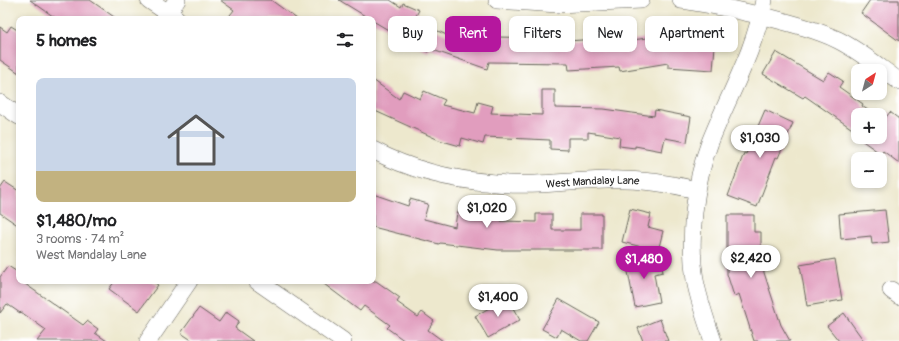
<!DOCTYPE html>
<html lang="en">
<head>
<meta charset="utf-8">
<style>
	body { margin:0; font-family:Pangolin,sans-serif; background:#f6f6f6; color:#202124; height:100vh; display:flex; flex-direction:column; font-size:15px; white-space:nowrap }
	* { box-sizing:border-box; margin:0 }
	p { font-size:13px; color:#757577 }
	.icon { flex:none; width:22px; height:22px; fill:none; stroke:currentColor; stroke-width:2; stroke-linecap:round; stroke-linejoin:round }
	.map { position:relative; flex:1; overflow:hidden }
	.side { position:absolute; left:16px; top:16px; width:360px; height:268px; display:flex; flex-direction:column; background:#fff; border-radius:8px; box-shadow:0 2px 6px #0003 }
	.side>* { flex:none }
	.guide { position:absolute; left:388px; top:16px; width:380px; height:36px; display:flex; gap:8px }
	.needle { width:26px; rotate:36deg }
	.controls { position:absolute; left:851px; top:64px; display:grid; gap:8px }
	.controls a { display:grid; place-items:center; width:36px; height:36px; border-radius:8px; background:#fff; box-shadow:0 2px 6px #0003; font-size:20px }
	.price { position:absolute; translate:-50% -34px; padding:0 9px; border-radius:14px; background:#fff; color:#222; font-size:13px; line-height:26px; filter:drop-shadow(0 1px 2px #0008) }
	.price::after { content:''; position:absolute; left:50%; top:24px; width:12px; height:9px; margin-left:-6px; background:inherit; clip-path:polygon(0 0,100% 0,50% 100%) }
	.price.selected { background:#b5179e; color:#fff }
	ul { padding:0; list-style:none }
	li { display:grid; align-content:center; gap:8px; height:212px; padding:0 20px }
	li span { display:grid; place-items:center; height:124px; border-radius:8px; color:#555 }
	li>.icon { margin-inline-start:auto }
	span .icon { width:72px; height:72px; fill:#fffc; stroke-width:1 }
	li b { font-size:17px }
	h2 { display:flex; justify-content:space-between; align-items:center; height:48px; padding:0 20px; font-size:17px }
	.chip { padding:0 14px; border-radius:8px; background:#fff; box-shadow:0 2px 6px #0003; font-size:14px; line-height:36px }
	.chip.selected { background:#b5179e; color:#fff }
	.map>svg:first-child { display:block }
	.building { fill:#e19dbe }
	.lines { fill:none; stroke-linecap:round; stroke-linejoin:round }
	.minor-casing { stroke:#65635a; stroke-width:18 }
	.minor { stroke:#fff; stroke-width:17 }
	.labels { text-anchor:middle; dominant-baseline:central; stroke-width:3; stroke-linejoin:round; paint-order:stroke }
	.street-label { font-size:11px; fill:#1c1c1c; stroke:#fff }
</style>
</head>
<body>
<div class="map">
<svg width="899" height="341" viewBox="0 0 899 341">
	<rect width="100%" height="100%" fill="#fff"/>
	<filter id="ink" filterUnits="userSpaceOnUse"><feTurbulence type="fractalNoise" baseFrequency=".025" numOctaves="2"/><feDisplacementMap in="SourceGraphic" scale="8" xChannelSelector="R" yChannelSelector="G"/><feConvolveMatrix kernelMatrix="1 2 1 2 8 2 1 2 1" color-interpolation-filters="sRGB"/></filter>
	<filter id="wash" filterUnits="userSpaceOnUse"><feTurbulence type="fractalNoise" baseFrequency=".012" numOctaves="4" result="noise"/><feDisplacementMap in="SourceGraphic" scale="16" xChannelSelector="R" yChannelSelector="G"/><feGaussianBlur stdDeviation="0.9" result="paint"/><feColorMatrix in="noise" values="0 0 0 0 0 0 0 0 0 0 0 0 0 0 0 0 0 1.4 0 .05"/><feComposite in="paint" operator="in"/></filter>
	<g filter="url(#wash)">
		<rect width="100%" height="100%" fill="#ede8cd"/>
		<g id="blocks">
			<g class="building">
				<path d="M30,0H90L117,19H57Z"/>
				<path d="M220,0H271L297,19H227L234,10Z"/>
				<path d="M339,0H390L401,7L403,3L419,10L414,20L453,38L458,24L496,37L551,38V42L614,38V35L632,32L633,40L674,34L686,35V44L715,46L713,70L668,67V63L620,71L619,67L569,70L568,63L489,62L487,69L430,49L428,52L389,34L390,31L373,21V19H370Z"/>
				<path d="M870,0H899V41L861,13Z"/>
				<path d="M11,26L19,31V73L0,60V27L7,32Z"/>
				<path d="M776,52L823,80L829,72L843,81L839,87L863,104L862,106L875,115H858V133L805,96L803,98L763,74Z"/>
				<path d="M373,80L399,99L403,91L420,99L424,91L445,100L442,105L475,113L478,102L493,106L491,113L542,115V90H555V108L604,109L654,116L655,110L691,117L687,142L665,138L662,151L635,146V148L619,146L620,137L588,132V138H568V150L550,149V140L485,137L483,144L462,138L460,146L439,140L373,110Z"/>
				<path d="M765,110L793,123L778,158L776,157L757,207L728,196L744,153L746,154Z"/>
				<path d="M890,112L899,119V163L883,151L881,154L857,137H880V125Z"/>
				<path d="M5,182L19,191V226L0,213V189Z"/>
				<path d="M373,194L408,206L410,199L428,204L424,219L455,227L457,212L502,217L501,221L536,222V214H552V230H580V214H602V250H498L440,243L439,244L373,227Z"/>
				<path d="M630,209L651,214L648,227L663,231L658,251L622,242Z"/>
				<path d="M885,210L889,242L872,244L871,236L841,239L839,214Z"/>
				<path d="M727,215H754V232H761V248H756L781,325L790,341H754L739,294L734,296L727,274Z"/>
				<path d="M660,256L663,272L654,274L659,302L635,307L626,262Z"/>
				<path d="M835,259L842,300L807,306L800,265Z"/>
				<path d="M8,266L19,273V281H21L83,325L87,321L98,329L95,333L107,341H37L46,330L21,312L20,313L7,304L0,313V277Z"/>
				<path d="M115,281H152L158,285L139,311L109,289Z"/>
				<path d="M320,281H376L400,298L397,302L418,317L422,312L434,321L428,330L443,341H405L387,328L390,325L364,306L360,311Z"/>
				<path d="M507,298L520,320L488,338L475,316Z"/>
				<path d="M559,299L599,322L588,341H581L561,329L557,337L542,329Z"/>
				<path d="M199,308L219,322L226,312L239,321L235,328L253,341H193L181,333Z"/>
				<path d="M844,313L864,341H839L827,326Z"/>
				<path d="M660,319L668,341H643L638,328Z"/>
			</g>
		</g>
	</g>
	<g filter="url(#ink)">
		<use href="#blocks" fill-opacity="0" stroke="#65635a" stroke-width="1"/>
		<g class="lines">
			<defs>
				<g id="minor">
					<path d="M149,0L177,19"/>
					<path d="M497,0L558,4L641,0"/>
					<path d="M681,0C712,4 741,11 771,18C794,24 817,30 838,40C860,51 879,67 899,81"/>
					<path d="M168,13L177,0"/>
					<path d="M0,103L19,116"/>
					<path id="s1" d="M373,150C410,170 453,180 495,183C532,187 570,181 607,180C638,179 667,183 697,190"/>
					<path d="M257,281L343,341"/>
					<path d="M891,290L899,296"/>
					<path d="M148,341L189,281"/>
					<path d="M713,341C706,321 699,300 695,280C688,238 695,181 710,142C729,94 755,51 764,0"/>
				</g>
			</defs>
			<use href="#minor" class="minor-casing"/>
			<use href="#minor" class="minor"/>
		</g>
	</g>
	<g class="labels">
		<g class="street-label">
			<text stroke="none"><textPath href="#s1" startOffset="225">West Mandalay Lane</textPath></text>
		</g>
	</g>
</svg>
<div class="controls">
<a><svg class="needle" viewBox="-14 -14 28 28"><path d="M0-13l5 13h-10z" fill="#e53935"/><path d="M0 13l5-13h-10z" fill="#757577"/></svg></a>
<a>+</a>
<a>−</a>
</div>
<b class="price" style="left:760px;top:159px">$1,030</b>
<b class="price" style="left:487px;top:229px">$1,020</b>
<b class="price" style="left:751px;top:279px">$2,420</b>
<b class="price selected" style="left:644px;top:280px">$1,480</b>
<b class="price" style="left:498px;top:318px">$1,400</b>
<div class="guide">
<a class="chip">Buy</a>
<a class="chip selected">Rent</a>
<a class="chip">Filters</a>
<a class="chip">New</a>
<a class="chip">Apartment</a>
</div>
<section class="side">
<h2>5 homes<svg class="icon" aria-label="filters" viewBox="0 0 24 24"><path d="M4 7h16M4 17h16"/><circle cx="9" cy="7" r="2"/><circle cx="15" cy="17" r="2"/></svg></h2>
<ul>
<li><span style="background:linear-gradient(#c9d6e8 75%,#c2b280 0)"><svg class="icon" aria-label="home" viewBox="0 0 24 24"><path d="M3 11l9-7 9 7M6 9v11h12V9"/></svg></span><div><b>$1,480/mo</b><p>3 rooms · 74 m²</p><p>West Mandalay Lane</p></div></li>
</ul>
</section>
</div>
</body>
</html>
